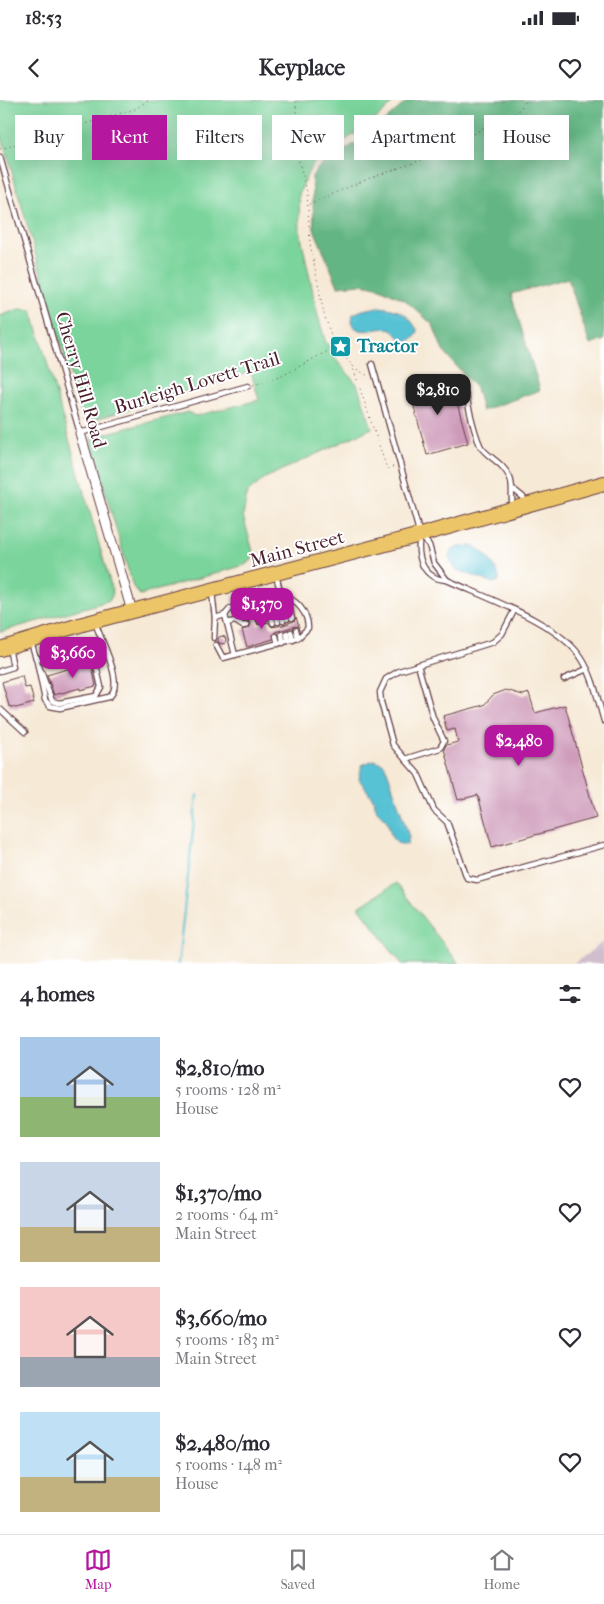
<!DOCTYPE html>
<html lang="en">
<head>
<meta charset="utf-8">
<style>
	body { margin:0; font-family:"IM FELL French Canon",serif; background:#f2f2f3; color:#2b2b33; height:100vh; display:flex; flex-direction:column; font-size:19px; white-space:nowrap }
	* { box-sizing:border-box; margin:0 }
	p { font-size:16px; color:#7c7c81 }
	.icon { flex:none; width:28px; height:28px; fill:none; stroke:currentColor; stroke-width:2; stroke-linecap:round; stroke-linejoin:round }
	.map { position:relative; height:864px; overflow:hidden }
	.side { display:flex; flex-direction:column; background:#fff; flex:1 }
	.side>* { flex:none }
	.banner { position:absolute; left:15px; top:15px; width:575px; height:45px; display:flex; gap:10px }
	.price { position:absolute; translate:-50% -42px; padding:0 11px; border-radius:10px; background:#b5179e; color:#fff; font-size:16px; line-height:32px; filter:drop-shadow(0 1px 2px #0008) }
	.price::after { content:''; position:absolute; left:50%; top:30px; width:15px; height:11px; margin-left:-8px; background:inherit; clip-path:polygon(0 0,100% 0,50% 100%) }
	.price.selected { background:#222; color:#fff }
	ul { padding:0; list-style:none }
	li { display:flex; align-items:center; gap:15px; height:125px; padding:0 20px }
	li span { display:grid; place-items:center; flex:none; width:140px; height:100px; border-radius:0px; color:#555 }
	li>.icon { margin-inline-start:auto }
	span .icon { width:60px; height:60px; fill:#fffc; stroke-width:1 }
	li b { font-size:21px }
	h2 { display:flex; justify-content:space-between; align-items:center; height:60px; padding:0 20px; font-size:21px }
	.tag { padding:0 18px; border-radius:0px; background:#fff; box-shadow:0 5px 20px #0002; font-size:18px; line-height:45px }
	.tag.selected { background:#b5179e; color:#fff }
	.status { display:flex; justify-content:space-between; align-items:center; height:35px; padding:0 25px; background:#fff; direction:ltr }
	.status svg { height:14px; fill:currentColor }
	header { display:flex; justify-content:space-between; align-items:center; height:65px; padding:0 20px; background:#fff; font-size:22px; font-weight:800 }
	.menu { display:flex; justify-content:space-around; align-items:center; height:70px; border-top:1px solid #e1e1e2; background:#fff; font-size:14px; color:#7c7c81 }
	.menu a { display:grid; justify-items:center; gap:2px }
	.menu .selected { color:#b5179e }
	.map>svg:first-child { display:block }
	.industrial { fill:#d0bdcd }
	.green { fill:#7ad49b; stroke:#627a63 }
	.forest { fill:#63b683; stroke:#566a57 }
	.water { fill:#59c2d5; stroke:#527080 }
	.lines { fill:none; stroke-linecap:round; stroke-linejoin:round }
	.stream { stroke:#59c2d5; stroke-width:2 }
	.building { fill:#ce9ab9 }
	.service-casing { stroke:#643d44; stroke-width:7 }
	.minor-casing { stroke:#643d44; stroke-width:11 }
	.trunk-casing { stroke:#643d44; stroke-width:16 }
	.path { stroke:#643d44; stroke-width:1; stroke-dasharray:1 4; stroke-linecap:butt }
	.service { stroke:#fff; stroke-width:4.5 }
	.minor { stroke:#fff; stroke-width:9 }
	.trunk { stroke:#edc569; stroke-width:14 }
	.labels { text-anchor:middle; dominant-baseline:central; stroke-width:4; stroke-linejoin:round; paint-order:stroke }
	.culture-label { font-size:19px; font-weight:bold; fill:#0d838f; stroke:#fff; text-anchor:start }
	.street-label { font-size:19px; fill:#4a1f2b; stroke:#fff }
</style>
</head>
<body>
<div class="status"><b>18:53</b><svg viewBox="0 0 49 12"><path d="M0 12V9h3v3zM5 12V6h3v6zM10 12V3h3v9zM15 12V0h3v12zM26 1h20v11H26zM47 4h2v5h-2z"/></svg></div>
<header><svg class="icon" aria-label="back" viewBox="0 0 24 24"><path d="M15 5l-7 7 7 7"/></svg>Keyplace<svg class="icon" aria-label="heart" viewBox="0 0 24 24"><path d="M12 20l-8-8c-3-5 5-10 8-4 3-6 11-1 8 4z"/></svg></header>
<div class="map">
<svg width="604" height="864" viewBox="0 0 604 864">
	<rect width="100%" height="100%" fill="#fff"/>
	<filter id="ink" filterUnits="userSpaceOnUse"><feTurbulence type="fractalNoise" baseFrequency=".02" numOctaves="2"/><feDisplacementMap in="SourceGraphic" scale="10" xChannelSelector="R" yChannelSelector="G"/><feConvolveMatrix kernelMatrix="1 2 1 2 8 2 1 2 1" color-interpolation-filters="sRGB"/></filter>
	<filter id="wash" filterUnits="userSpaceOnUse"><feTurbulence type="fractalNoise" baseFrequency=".0096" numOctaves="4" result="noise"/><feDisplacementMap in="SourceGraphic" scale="20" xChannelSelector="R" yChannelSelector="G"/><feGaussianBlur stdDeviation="1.12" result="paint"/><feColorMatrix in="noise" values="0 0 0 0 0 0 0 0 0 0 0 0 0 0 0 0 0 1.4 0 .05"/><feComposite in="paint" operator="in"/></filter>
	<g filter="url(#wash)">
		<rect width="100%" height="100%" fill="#f6e9d5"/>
		<path class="industrial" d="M604,841V864H574Z"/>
		<g class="green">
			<path d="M0,0H396L374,21L323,55L311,66L299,94L300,132L318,216L325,240L337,261L357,284L372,328L265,378L247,393L243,416L254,455L252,460L245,465L140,495L133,487L91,343L92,337L188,312L195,316L259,300L251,272L87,322L83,320L0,30Z"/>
			<path d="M19,209L32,210L113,493L110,500L101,503L0,532V216Z"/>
			<path d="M396,783L459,864H402L359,807Z"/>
		</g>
		<path class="forest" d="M408,0H604V240L590,245L568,178L511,194L540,290L482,311L476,288L443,251L433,225L405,200L380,188L363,184L338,186L314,129L312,76L319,67L371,33Z"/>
		<g class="water">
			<path d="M379,207C402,210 406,212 418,231L415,237L405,243C399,239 396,231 390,229C376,226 361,237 352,224L353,214L363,210Z"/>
			<path d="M472,446C483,449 500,469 499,481L493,483L455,469L449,457L451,451L458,447Z"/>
			<path d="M374,660L384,664L388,673L409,737L407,745L397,743L392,738L387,721L377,711L374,700L359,679L362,665Z"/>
		</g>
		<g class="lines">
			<path class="stream" d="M178,864L197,695"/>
		</g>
		<g id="blocks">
			<g class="building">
				<path d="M450,277L468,343L427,355L409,288Z"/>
				<path d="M256,507L257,510L254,515L258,525L268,522L272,527L284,525L294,521L296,517L299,527L296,526L275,532L273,539L247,547L242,530L249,528L251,524L248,521L250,517L245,514L244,510Z"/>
				<circle cx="222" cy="540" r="4"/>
				<path d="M91,562L96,586L80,590V588L54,595L47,575Z"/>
				<path d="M22,576L25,588L30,587L34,603L16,608L9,606L2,582Z"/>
				<path d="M506,590L523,595L529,593L535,613L565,605L596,718L492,747L478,695L458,700L444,649L446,645L458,642L455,629L447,631L443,616L484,605L493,595Z"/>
			</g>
		</g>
	</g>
	<g filter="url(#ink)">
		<use href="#blocks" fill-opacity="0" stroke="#643d44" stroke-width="1"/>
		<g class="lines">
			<defs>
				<g id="service">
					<path d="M0,57L80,333L248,286"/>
					<path d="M372,264L420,435C416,456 422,479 447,480C486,498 560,523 582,559C594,578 598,601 604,621"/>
					<path d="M464,288C469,305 473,332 481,347C487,357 502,361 510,378C514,388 510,397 513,407"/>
					<path d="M513,389L523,397L526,403"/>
					<path d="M422,437L429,445L434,463L447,480"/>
					<path d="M212,492L215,518L225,515L230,509L281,495L276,475"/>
					<path d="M285,507L290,510L292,518"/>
					<path d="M285,507L287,519"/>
					<path d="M281,508L283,521"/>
					<path d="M276,510L278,522"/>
					<path d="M270,511L273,523"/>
					<path d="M514,511L502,534L493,542L399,571L386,579L380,592L381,602L393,645L418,674L434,710L447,722L467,778L477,780L604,745"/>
					<path d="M225,515L227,523L246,518"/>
					<path d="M235,521L243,526L247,525"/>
					<path d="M260,521L264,520L268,512"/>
					<path d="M227,523L235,555"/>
					<path d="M296,530L298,538"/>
					<path d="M291,532L293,540"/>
					<path d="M287,533L288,541"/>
					<path d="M282,534L283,543"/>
					<path d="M276,536L278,544"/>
					<path d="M214,538L215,518"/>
					<path d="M31,542L36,558"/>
					<path d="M216,545L223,558L298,538L308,528C308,512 296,499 281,495L285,507L258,514"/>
					<path d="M36,557L45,600L50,606L60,608L109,597C126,585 100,539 95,522"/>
					<path d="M36,557L46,562L96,548"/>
					<path d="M39,566L52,601L59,603L96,596L101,587L94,556L97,546"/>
					<path d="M0,571L13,567L9,547"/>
					<path d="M564,579L587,569"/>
					<path d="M0,609L25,632"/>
					<path d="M405,659L440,648L444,641L433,618L418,565"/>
				</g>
				<path id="minor" d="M80,333L132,511"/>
				<path id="trunk" d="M0,549L83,524L420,435L604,383"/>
			</defs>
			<use href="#service" class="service-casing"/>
			<use href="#minor" class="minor-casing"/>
			<use href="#trunk" class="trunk-casing"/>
			<g class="path">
				<path d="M0,49L135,9L149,0"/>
				<path d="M309,104L370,78L436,55L461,43L484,27L516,13L527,0"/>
				<path d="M336,248L355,268L368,276"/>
				<path d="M352,265L387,369L395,366"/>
				<path d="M253,285L282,276L335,247L324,214L310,143L307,92L297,54L296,0"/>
			</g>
			<use href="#service" class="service"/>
			<use href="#minor" class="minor"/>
			<use href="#trunk" class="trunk"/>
		</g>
	</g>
	<defs>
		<symbol id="sight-square" viewBox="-11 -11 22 22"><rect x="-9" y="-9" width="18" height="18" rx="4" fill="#0f9aa8" stroke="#fff"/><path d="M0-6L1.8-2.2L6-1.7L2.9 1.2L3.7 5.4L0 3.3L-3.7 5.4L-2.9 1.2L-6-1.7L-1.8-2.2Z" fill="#fff"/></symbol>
	</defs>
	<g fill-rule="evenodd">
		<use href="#sight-square" x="328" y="234" width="25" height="25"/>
	</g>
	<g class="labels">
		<g class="culture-label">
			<text x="357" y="246">Tractor</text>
		</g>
		<g class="street-label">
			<text transform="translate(81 280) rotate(74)">Cherry Hill Road</text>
			<text transform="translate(197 283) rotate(-17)">Burleigh Lovett Trail</text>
			<text transform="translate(297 449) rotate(-15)">Main Street</text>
		</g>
	</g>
</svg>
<b class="price selected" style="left:438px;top:316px">$2,810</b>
<b class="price" style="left:262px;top:530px">$1,370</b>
<b class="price" style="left:73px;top:579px">$3,660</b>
<b class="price" style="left:519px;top:667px">$2,480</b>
<div class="banner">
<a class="tag">Buy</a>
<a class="tag selected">Rent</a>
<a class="tag">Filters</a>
<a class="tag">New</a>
<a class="tag">Apartment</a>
<a class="tag">House</a>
</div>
</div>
<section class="side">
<h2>4 homes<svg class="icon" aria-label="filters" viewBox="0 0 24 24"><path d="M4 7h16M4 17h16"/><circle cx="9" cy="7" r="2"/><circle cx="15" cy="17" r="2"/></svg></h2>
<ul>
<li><span style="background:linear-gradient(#a9c7e8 60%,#8fb573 0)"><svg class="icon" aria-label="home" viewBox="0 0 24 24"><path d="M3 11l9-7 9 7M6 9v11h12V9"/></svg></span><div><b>$2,810/mo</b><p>5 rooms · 128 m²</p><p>House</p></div><svg class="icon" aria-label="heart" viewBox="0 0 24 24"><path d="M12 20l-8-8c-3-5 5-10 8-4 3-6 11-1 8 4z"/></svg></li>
<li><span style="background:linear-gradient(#c9d6e8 65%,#c2b280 0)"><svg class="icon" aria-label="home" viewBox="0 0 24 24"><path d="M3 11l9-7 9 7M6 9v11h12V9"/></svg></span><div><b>$1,370/mo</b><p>2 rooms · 64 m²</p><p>Main Street</p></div><svg class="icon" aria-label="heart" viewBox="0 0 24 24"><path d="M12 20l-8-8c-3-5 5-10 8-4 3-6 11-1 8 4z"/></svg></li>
<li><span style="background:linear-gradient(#f6c9c9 70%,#9aa5b1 0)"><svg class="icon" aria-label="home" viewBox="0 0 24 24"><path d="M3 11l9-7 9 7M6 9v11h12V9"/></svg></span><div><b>$3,660/mo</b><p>5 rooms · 183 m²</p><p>Main Street</p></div><svg class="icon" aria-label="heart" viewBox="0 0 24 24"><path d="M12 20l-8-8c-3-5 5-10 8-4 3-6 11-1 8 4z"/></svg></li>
<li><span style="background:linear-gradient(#bfe0f5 65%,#c2b280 0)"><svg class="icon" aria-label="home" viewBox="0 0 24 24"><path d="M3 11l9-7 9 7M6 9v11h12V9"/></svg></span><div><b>$2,480/mo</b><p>5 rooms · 148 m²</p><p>House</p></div><svg class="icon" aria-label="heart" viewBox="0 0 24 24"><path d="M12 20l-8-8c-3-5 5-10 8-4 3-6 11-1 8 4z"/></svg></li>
</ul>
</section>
<nav class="menu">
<a class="selected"><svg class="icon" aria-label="map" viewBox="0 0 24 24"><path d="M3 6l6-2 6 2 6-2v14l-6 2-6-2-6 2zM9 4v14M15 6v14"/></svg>Map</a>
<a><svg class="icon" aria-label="saved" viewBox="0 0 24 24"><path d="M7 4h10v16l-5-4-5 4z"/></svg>Saved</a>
<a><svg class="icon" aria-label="home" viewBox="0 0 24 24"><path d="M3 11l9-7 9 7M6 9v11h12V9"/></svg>Home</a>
</nav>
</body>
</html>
